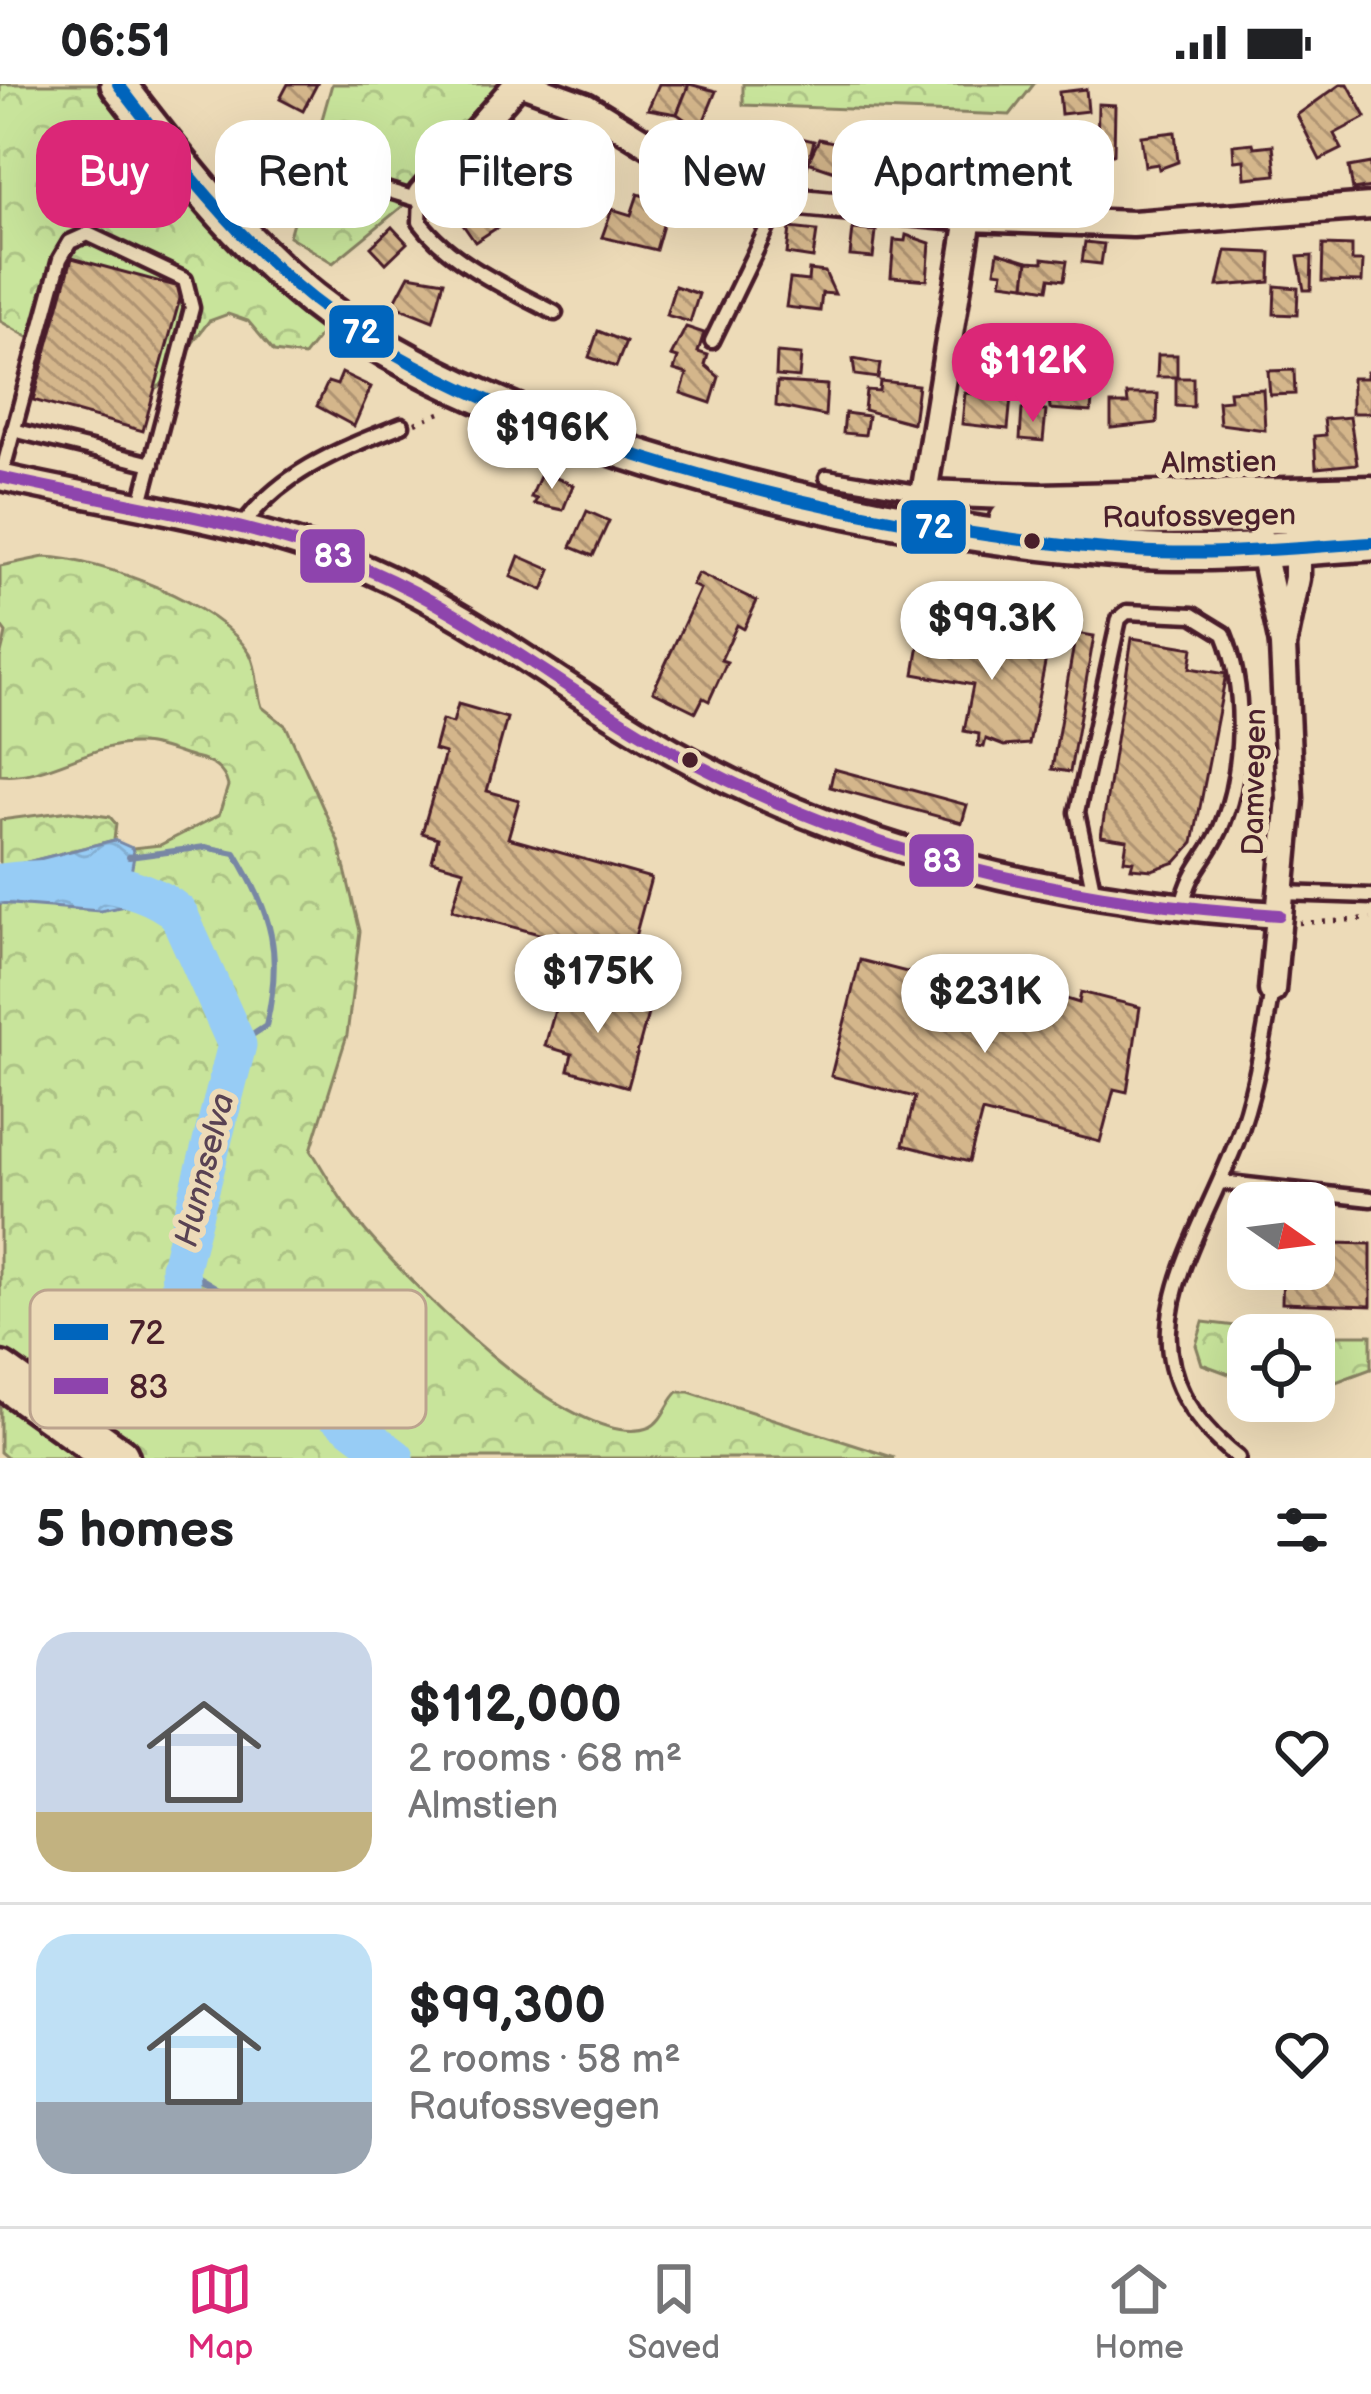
<!DOCTYPE html>
<html lang="en">
<head>
<meta charset="utf-8">
<style>
	body { margin:0; font-family:"Balsamiq Sans",sans-serif; background:#f2f2f2; color:#202124; height:100vh; display:flex; flex-direction:column; font-size:45px; white-space:nowrap }
	* { box-sizing:border-box; margin:0 }
	p { font-size:39px; color:#757577 }
	.icon { flex:none; width:66px; height:66px; fill:none; stroke:currentColor; stroke-width:2; stroke-linecap:round; stroke-linejoin:round }
	.map { position:relative; height:1374px; overflow:hidden }
	.side { display:flex; flex-direction:column; background:#fff; flex:1 }
	.side>* { flex:none }
	.top-card { position:absolute; left:36px; top:36px; width:1299px; height:108px; display:flex; gap:24px }
	.needle { width:78px; rotate:104deg }
	.buttons { position:absolute; left:1227px; top:1098px; display:grid; gap:24px }
	.buttons a { display:grid; place-items:center; width:108px; height:108px; border-radius:24px; background:#fff; box-shadow:0 12px 48px #0002; font-size:60px }
	.price { position:absolute; translate:-50% -102px; padding:0 27px; border-radius:42px; background:#fff; color:#222; font-size:39px; line-height:78px; filter:drop-shadow(0 3px 6px #0008) }
	.price::after { content:''; position:absolute; left:50%; top:72px; width:36px; height:27px; margin-left:-18px; background:inherit; clip-path:polygon(0 0,100% 0,50% 100%) }
	.price.on { background:#db2777; color:#fff }
	ul { padding:0; list-style:none }
	li { display:flex; align-items:center; gap:36px; height:300px; padding:0 36px }
	li+li { border-top:3px solid #e0e0e0 }
	li span { display:grid; place-items:center; flex:none; width:336px; height:240px; border-radius:36px; color:#555 }
	li>.icon { margin-inline-start:auto }
	span .icon { width:144px; height:144px; fill:#fffc; stroke-width:1 }
	li b { font-size:51px }
	h2 { display:flex; justify-content:space-between; align-items:center; height:144px; padding:0 36px; font-size:51px }
	.pill { padding:0 42px; border-radius:36px; background:#fff; box-shadow:0 12px 48px #0002; font-size:42px; line-height:108px }
	.pill.on { background:#db2777; color:#fff }
	.status { display:flex; justify-content:space-between; align-items:center; height:84px; padding:0 60px; background:#fff; direction:ltr }
	.status svg { height:33px; fill:currentColor }
	.dock { display:flex; justify-content:space-around; align-items:center; height:168px; border-top:3px solid #e0e0e0; background:#fff; font-size:33px; color:#757577 }
	.dock a { display:grid; justify-items:center; gap:6px }
	.dock .on { color:#db2777 }
	.map>svg:first-child { display:block }
	.forest { fill:url(#forest-crowns); stroke:#898263; stroke-width:3 }
	.water { fill:url(#water-waves); stroke:#7887a4; stroke-width:3 }
	.lines { fill:none; stroke-linecap:round; stroke-linejoin:round }
	.stream { stroke:#7887a4; stroke-width:6 }
	.river { stroke:#97ccf5; stroke-width:39 }
	.building { fill:url(#building-back-hatch); stroke:#4a1f2b; stroke-width:3 }
	.lane-casing { stroke:#4a1f2b; stroke-width:21 }
	.street-casing { stroke:#4a1f2b; stroke-width:33 }
	.secondary-casing { stroke:#4a1f2b; stroke-width:42 }
	.highway-casing { stroke:#4a1f2b; stroke-width:51 }
	.path { stroke:#4a1f2b; stroke-width:4.5; stroke-dasharray:3 9; stroke-linecap:butt }
	.lane { stroke:#eddbb8; stroke-width:12 }
	.street { stroke:#eddbb8; stroke-width:24 }
	.secondary { stroke:#eddbb8; stroke-width:33 }
	.highway { stroke:#eddbb8; stroke-width:42 }
	.bus-1-casing { stroke:#eddbb8; stroke-width:21 }
	.bus-2-casing { stroke:#eddbb8; stroke-width:21 }
	.bus-1 { stroke:#0065bd; stroke-width:12 }
	.bus-2 { stroke:#8e44ad; stroke-width:12 }
	.bus-dot { fill:#4a1f2b; stroke:#eddbb8; stroke-width:4.5 }
	.labels { text-anchor:middle; dominant-baseline:central; stroke-width:12; stroke-linejoin:round; paint-order:stroke }
	.street-label { font-size:30px; fill:#4a1f2b; stroke:#eddbb8 }
	.water-label { font-size:33px; font-style:italic; fill:#594253; stroke:#eddbb8 }
	.key { fill:#eddbb8; stroke:#bca38e; stroke-width:3 }
	.key-label { font-size:33px; fill:#4a1f2b }
	.line-badge { stroke:#eddbb8; stroke-width:4.5 }
	.badge-label { font-size:33px; text-anchor:middle; font-weight:bold; fill:#fff }
</style>
</head>
<body>
<div class="status"><b>06:51</b><svg viewBox="0 0 49 12"><path d="M0 12V9h3v3zM5 12V6h3v6zM10 12V3h3v9zM15 12V0h3v12zM26 1h20v11H26zM47 4h2v5h-2z"/></svg></div>
<div class="map">
<svg width="1371" height="1374" viewBox="0 0 1371 1374">
	<defs>
		<pattern id="forest-crowns" width="20" height="18" patternUnits="userSpaceOnUse" patternTransform="scale(3)"><rect width="20" height="18" fill="#c8e49b"/><path d="M2 6a3 3 0 1 1 6 0M12 15a3 3 0 1 1 6 0" fill="none" stroke="#adc386"/></pattern>
		<pattern id="water-waves" width="16" height="10" patternUnits="userSpaceOnUse" patternTransform="scale(3)"><rect width="16" height="10" fill="#97ccf5"/><path d="M0 5q4-4 8 0t8 0" fill="none" stroke="#84afd2"/></pattern>
		<pattern id="building-back-hatch" width="6" height="6" patternUnits="userSpaceOnUse" patternTransform="scale(3)"><rect width="6" height="6" fill="#d4b68b"/><path d="M-1 5l2 2M0 0l6 6M5-1l2 2" fill="none" stroke="#ae9372"/></pattern>
	</defs>
	<rect width="100%" height="100%" fill="#eddbb8"/>
	<filter id="ink" filterUnits="userSpaceOnUse"><feTurbulence type="fractalNoise" baseFrequency=".00833" numOctaves="2"/><feDisplacementMap in="SourceGraphic" scale="24" xChannelSelector="R" yChannelSelector="G"/><feConvolveMatrix kernelMatrix="1 2 1 2 8 2 1 2 1" color-interpolation-filters="sRGB"/></filter>
	<g filter="url(#ink)">
		<g class="forest">
			<path d="M0,0H105L322,239V249L304,272L274,268L248,237L228,230L209,237L161,301L135,315L0,237Z"/>
			<path d="M332,0H522L420,108L333,179L289,152Z"/>
			<path d="M743,0H1034L1010,31L743,21Z"/>
			<path d="M44,473C101,475 220,519 250,570C259,587 256,605 262,623L286,642L338,757L360,847L347,951L311,1066C324,1087 336,1109 351,1129C393,1184 575,1374 650,1343C663,1337 668,1317 678,1308H689L895,1374H7L0,1368V819L134,772L132,764L160,761L219,731L228,702C224,684 211,678 194,674C177,669 156,660 138,660C90,658 49,696 0,691V574L6,549L0,541V482Z"/>
			<path d="M69,727L110,733L116,740L114,756L0,785V736Z"/>
			<path d="M1203,1238L1309,1251H1371V1285L1314,1306V1251H1248V1297L1202,1280L1196,1261Z"/>
		</g>
		<path class="water" d="M114,756L132,764L134,772L125,822L100,827L0,819V785Z"/>
		<g class="lines">
			<g class="stream">
				<path d="M129,773L205,763L235,769C273,833 283,869 266,942L237,961"/>
				<path d="M180,1183C251,1221 272,1242 308,1316"/>
			</g>
			<path class="river" d="M0,799C55,792 133,791 178,829L237,961L180,1183L183,1234L194,1262L211,1287L327,1323L395,1374"/>
		</g>
		<g class="building">
			<path d="M288,0H317L303,27L280,15Z"/>
			<path d="M659,0H689L677,30L648,25Z"/>
			<path d="M689,0L716,7L700,46L677,30Z"/>
			<path d="M1341,0H1348L1366,33L1334,50L1342,65L1320,76L1297,31Z"/>
			<path d="M1086,5L1088,27L1061,30L1059,8Z"/>
			<path d="M1098,20L1115,21L1114,70H1097Z"/>
			<path d="M1175,48L1178,78L1159,85L1158,80L1145,82L1141,52Z"/>
			<circle cx="769" cy="65" r="16"/>
			<path d="M559,51L576,77L545,107L524,74Z"/>
			<path d="M792,52L814,57L807,84L780,78Z"/>
			<path d="M247,55L278,72L263,98L250,91L247,95L232,81Z"/>
			<path d="M819,55L842,60L835,87L808,78Z"/>
			<path d="M1032,56L1036,85L1006,89L1002,60Z"/>
			<path d="M847,57L869,62L863,89L836,83Z"/>
			<path d="M1041,58L1042,67L1060,60V65L1069,64L1072,92L1042,95L1032,59Z"/>
			<path d="M874,59L897,65L890,92L864,85Z"/>
			<path d="M1253,59L1254,63L1273,61L1276,91L1245,94L1244,76L1234,77L1233,61Z"/>
			<path d="M905,60L937,68L930,95L892,85L896,67L903,68Z"/>
			<path d="M470,72L484,90L468,103L453,85Z"/>
			<path d="M1371,79V103L1353,106L1349,83Z"/>
			<path d="M501,104L518,130L475,158L461,138L473,130L465,118L479,109L483,115Z"/>
			<path d="M638,110L669,120L656,166L602,153L612,125L631,131Z"/>
			<path d="M392,143L407,159L386,179L371,163Z"/>
			<path d="M790,144L817,147L813,174L787,170Z"/>
			<path d="M853,145L876,147L873,174L850,172Z"/>
			<path d="M906,151L930,159L927,196L891,193L894,156L905,157Z"/>
			<path d="M1085,158L1104,160L1101,180L1082,178Z"/>
			<path d="M1323,161L1352,162V177H1363L1362,198L1322,197Z"/>
			<path d="M1226,167L1271,169L1270,198L1218,202Z"/>
			<path d="M998,168L1028,177L1025,201L1001,198L1003,188L995,187Z"/>
			<path d="M1312,172L1311,206H1304L1298,173Z"/>
			<path d="M72,174L183,204L143,347L33,316Z"/>
			<path d="M1043,174L1067,177L1064,196L1050,194L1048,205L1025,201L1028,177L1043,178Z"/>
			<path d="M809,186L825,188L835,210L822,209L820,227L786,223L790,195L808,197Z"/>
			<path d="M409,191L444,197L433,237L393,221Z"/>
			<path d="M675,202L699,210L690,238L666,231Z"/>
			<path d="M1275,202L1298,204L1297,231L1274,230Z"/>
			<path d="M686,243L704,249L698,268L708,271L705,281L719,293L711,319L681,309L687,290L674,286L678,274L671,272Z"/>
			<path d="M598,247L626,258L616,283L589,273Z"/>
			<path d="M777,269L801,271L799,294L776,292Z"/>
			<path d="M979,269L1013,270L1012,283L979,282Z"/>
			<path d="M1158,271H1177V293H1157Z"/>
			<path d="M853,275L880,280L878,294L855,291Z"/>
			<path d="M1046,282L1094,286L1091,328L1050,325Z"/>
			<path d="M1294,286L1295,310L1270,311L1268,287Z"/>
			<path d="M1367,288H1371V329H1352V294H1367Z"/>
			<path d="M342,289L371,303L354,342L317,322L328,298L337,301Z"/>
			<path d="M1176,294H1193V323L1176,322Z"/>
			<path d="M880,297L918,301L913,339L864,326L866,306L879,307Z"/>
			<path d="M777,298L827,301L825,332L776,322Z"/>
			<path d="M1263,305L1265,346L1220,340L1218,317L1230,316L1229,307Z"/>
			<path d="M965,309L1011,313L1008,345L962,340Z"/>
			<path d="M1127,310H1158L1157,339L1111,344V320H1128Z"/>
			<path d="M1022,325L1046,327L1043,357L1020,355Z"/>
			<path d="M845,329L868,332L865,351L843,349Z"/>
			<path d="M1350,333L1357,380L1316,384L1314,352L1326,351L1324,335Z"/>
			<path d="M542,388L573,401L563,426L534,420L537,415L531,413Z"/>
			<path d="M587,427L609,437L593,472L571,463Z"/>
			<path d="M519,472L551,486L543,506L511,493Z"/>
			<path d="M698,489L757,517L744,545L737,541L721,576L727,578L709,617L703,614L696,628L653,607L700,505L692,501Z"/>
			<path d="M984,547L1049,559L1029,660L1004,662L986,655L984,663L978,662L979,650L964,647L973,601L914,590L920,555L980,567Z"/>
			<path d="M1076,549L1094,552L1070,688L1052,685Z"/>
			<path d="M1132,554L1193,564L1190,584L1226,590L1193,759L1176,778L1152,786L1131,784L1133,777L1124,776L1127,756L1101,752Z"/>
			<path d="M458,620L507,634L487,707L519,716L508,754L651,794L629,875L452,826L464,786L432,777L438,754L422,749L445,669L434,666L442,636L453,639Z"/>
			<path d="M834,685L967,721L962,739L830,703Z"/>
			<path d="M860,876L1008,914L1012,898L1079,919L1081,908L1140,923L1127,1008L1114,1005L1100,1058L982,1028L969,1078L903,1061L915,1013L831,992Z"/>
			<path d="M560,908L587,916L589,909L649,926L628,1003L568,986L572,970L545,962Z"/>
			<path d="M1314,1128L1335,1129L1334,1159L1371,1160V1222L1282,1219L1283,1185H1314Z"/>
		</g>
		<g class="lines">
			<defs>
				<g id="lane">
					<path d="M290,77L419,116"/>
					<path d="M421,110L420,138C450,179 511,206 555,229"/>
					<path d="M712,257L780,117"/>
					<path d="M13,346L152,380"/>
					<path d="M1,393L60,175L70,158L88,150L185,196L192,224L140,423"/>
					<path d="M827,393L923,409"/>
					<path d="M240,445C280,388 339,366 402,341"/>
					<path d="M1282,809L1371,812"/>
					<path d="M1094,810L1077,728L1119,535L1127,528L1193,531L1224,550C1247,606 1244,690 1220,746C1206,777 1192,781 1182,822"/>
					<path d="M1220,1098L1371,1115"/>
					<path d="M1238,1374C1110,1272 1190,1176 1236,1059C1255,1010 1263,958 1272,906"/>
				</g>
				<g id="street">
					<path d="M525,0L586,22L702,93L780,116L969,134L1133,140L1371,122"/>
					<path d="M421,110L517,0"/>
					<path d="M0,393C122,421 254,436 369,486C477,533 570,610 672,667C861,772 1065,818 1279,831"/>
					<path d="M925,409L1041,413L1371,405"/>
					<path d="M922,422L969,134"/>
					<path d="M1260,454L1283,560"/>
					<path d="M1272,906L1290,715L1283,562L1297,494V449"/>
				</g>
				<g id="secondary">
					<path d="M118,0C177,77 236,154 312,215C504,366 894,452 1135,467C1214,472 1293,464 1371,459"/>
					<path id="s1" d="M1007,436L1371,430"/>
				</g>
				<path id="highway" d="M0,1290L117,1374"/>
			</defs>
			<use href="#lane" class="lane-casing"/>
			<use href="#street" class="street-casing"/>
			<use href="#secondary" class="secondary-casing"/>
			<use href="#highway" class="highway-casing"/>
			<g class="path">
				<path d="M415,339L448,326"/>
				<path d="M1299,839L1371,835"/>
			</g>
			<use href="#lane" class="lane"/>
			<use href="#street" class="street"/>
			<use href="#secondary" class="secondary"/>
			<use href="#highway" class="highway"/>
			<defs>
				<path id="bus-1" d="M118,0C177,77 236,154 312,215C504,366 894,452 1135,467C1214,472 1293,464 1371,459"/>
				<path id="bus-2" d="M0,393C122,421 254,436 369,486C477,533 570,610 672,667C861,772 1065,818 1279,831"/>
			</defs>
			<use href="#bus-1" class="bus-1-casing"/>
			<use href="#bus-2" class="bus-2-casing"/>
			<use href="#bus-1" class="bus-1"/>
			<use href="#bus-2" class="bus-2"/>
		</g>
	</g>
	<g class="bus-dot">
		<circle cx="1032" cy="457" r="10"/>
		<circle cx="690" cy="676" r="10"/>
	</g>
	<g class="labels">
		<g class="street-label">
			<text transform="translate(1219 379) rotate(-1)">Almstien</text>
			<text stroke="none"><textPath href="#s1" startOffset="192">Raufossvegen</textPath></text>
			<text transform="translate(1255 698) rotate(-89)">Damvegen</text>
		</g>
		<g class="water-label">
			<text transform="translate(205 1086) rotate(-76)">Hunnselva</text>
		</g>
	</g>
	<rect x="30" y="1206" width="396" height="138" rx="18" class="key"/>
	<rect x="54" y="1240" width="54" height="16" fill="#0065bd"/>
	<rect x="54" y="1294" width="54" height="16" fill="#8e44ad"/>
	<g class="key-label">
		<text x="129" y="1260">72</text>
		<text x="129" y="1314">83</text>
	</g>
	<g class="line-badge">
		<rect x="327" y="219" width="69" height="57" rx="12" fill="#0065bd"/>
		<rect x="899" y="414" width="69" height="58" rx="12" fill="#0065bd"/>
		<rect x="298" y="443" width="69" height="58" rx="12" fill="#8e44ad"/>
		<rect x="907" y="748" width="69" height="57" rx="12" fill="#8e44ad"/>
	</g>
	<g class="badge-label">
		<text x="361" y="259">72</text>
		<text x="934" y="454">72</text>
		<text x="333" y="483">83</text>
		<text x="942" y="788">83</text>
	</g>
</svg>
<div class="buttons">
<a><svg class="needle" viewBox="-14 -14 28 28"><path d="M0-13l5 13h-10z" fill="#e53935"/><path d="M0 13l5-13h-10z" fill="#757577"/></svg></a>
<a><svg class="icon" aria-label="locate" viewBox="0 0 24 24"><circle cx="12" cy="12" r="6"/><path d="M12 2v4M12 18v4M2 12h4M18 12h4"/></svg></a>
</div>
<b class="price on" style="left:1033px;top:341px">$112K</b>
<b class="price" style="left:552px;top:408px">$196K</b>
<b class="price" style="left:992px;top:599px">$99.3K</b>
<b class="price" style="left:598px;top:952px">$175K</b>
<b class="price" style="left:985px;top:972px">$231K</b>
<div class="top-card">
<a class="pill on">Buy</a>
<a class="pill">Rent</a>
<a class="pill">Filters</a>
<a class="pill">New</a>
<a class="pill">Apartment</a>
</div>
</div>
<section class="side">
<h2>5 homes<svg class="icon" aria-label="filters" viewBox="0 0 24 24"><path d="M4 7h16M4 17h16"/><circle cx="9" cy="7" r="2"/><circle cx="15" cy="17" r="2"/></svg></h2>
<ul>
<li><span style="background:linear-gradient(#c9d6e8 75%,#c2b280 0)"><svg class="icon" aria-label="home" viewBox="0 0 24 24"><path d="M3 11l9-7 9 7M6 9v11h12V9"/></svg></span><div><b>$112,000</b><p>2 rooms · 68 m²</p><p>Almstien</p></div><svg class="icon" aria-label="heart" viewBox="0 0 24 24"><path d="M12 20l-8-8c-3-5 5-10 8-4 3-6 11-1 8 4z"/></svg></li>
<li><span style="background:linear-gradient(#bfe0f5 70%,#9aa5b1 0)"><svg class="icon" aria-label="home" viewBox="0 0 24 24"><path d="M3 11l9-7 9 7M6 9v11h12V9"/></svg></span><div><b>$99,300</b><p>2 rooms · 58 m²</p><p>Raufossvegen</p></div><svg class="icon" aria-label="heart" viewBox="0 0 24 24"><path d="M12 20l-8-8c-3-5 5-10 8-4 3-6 11-1 8 4z"/></svg></li>
</ul>
</section>
<nav class="dock">
<a class="on"><svg class="icon" aria-label="map" viewBox="0 0 24 24"><path d="M3 6l6-2 6 2 6-2v14l-6 2-6-2-6 2zM9 4v14M15 6v14"/></svg>Map</a>
<a><svg class="icon" aria-label="saved" viewBox="0 0 24 24"><path d="M7 4h10v16l-5-4-5 4z"/></svg>Saved</a>
<a><svg class="icon" aria-label="home" viewBox="0 0 24 24"><path d="M3 11l9-7 9 7M6 9v11h12V9"/></svg>Home</a>
</nav>
</body>
</html>
